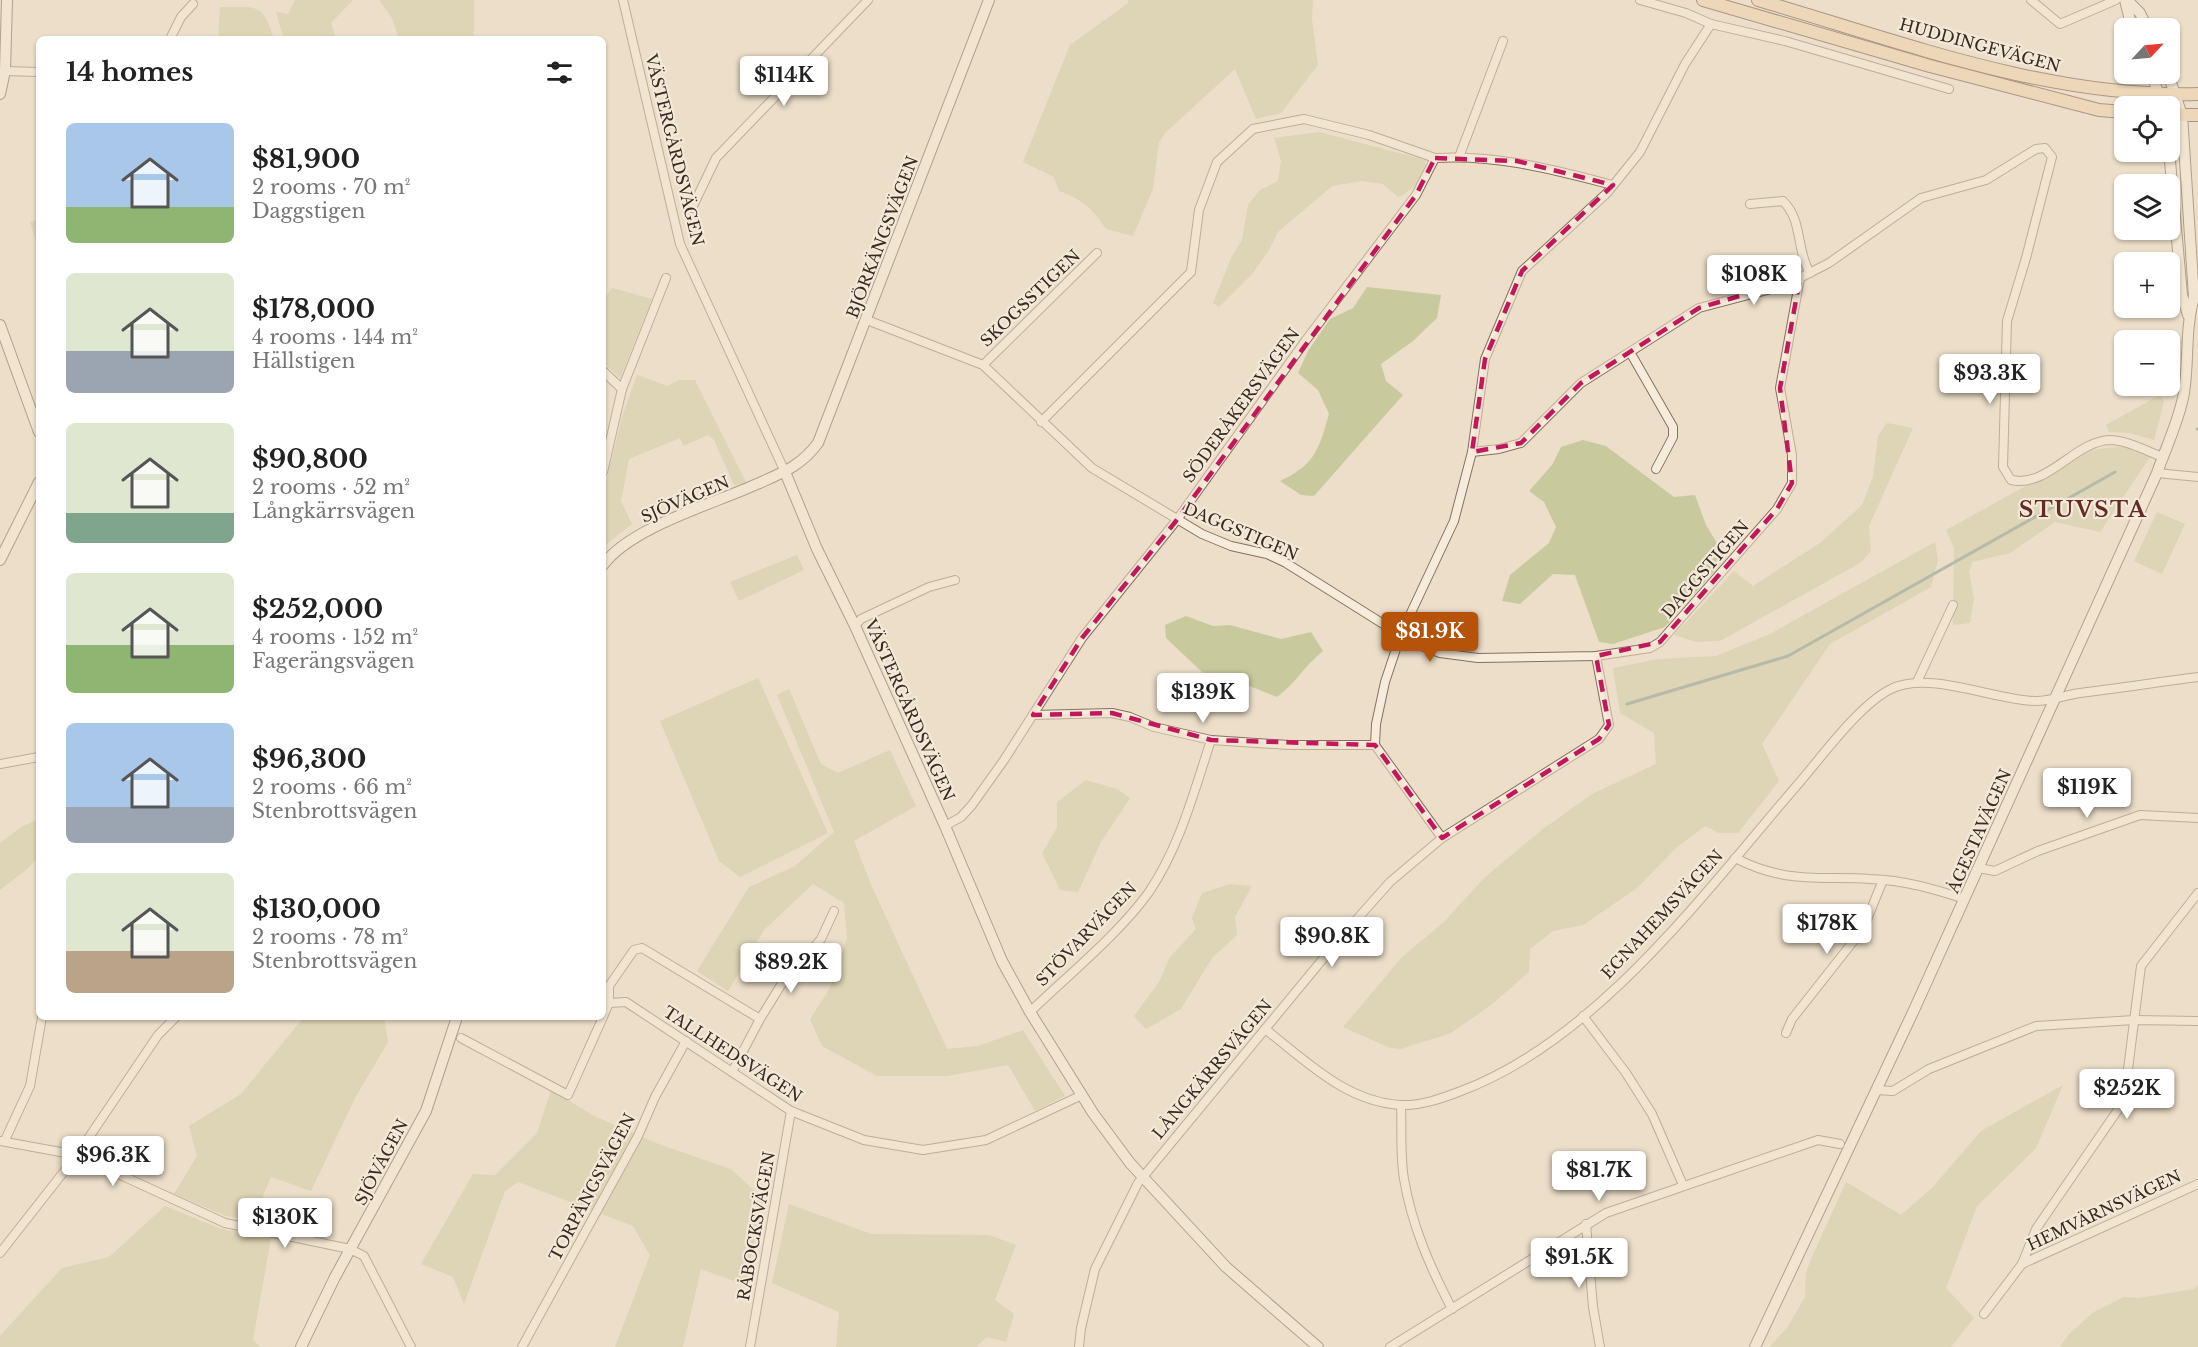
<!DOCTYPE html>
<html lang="en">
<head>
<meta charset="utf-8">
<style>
	body { margin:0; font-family:"Libre Baskerville",serif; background:#f2f2f2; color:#222; height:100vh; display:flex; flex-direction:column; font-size:22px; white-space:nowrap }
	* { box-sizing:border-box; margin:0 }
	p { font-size:20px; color:#767676 }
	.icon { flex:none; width:33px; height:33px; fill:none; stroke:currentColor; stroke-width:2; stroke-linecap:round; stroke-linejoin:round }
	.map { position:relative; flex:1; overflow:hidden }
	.panel { position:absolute; left:36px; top:36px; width:570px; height:984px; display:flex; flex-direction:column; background:#fff; border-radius:9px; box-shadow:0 2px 4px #0004 }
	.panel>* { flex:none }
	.needle { width:39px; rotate:64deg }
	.buttons { position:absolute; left:2114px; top:18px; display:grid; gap:12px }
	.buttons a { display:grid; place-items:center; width:66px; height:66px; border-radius:9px; background:#fff; box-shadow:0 2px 4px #0004; font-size:30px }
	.price { position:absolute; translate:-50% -51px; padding:0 14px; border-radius:6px; background:#fff; color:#222; font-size:20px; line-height:39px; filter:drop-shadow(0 2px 3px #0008) }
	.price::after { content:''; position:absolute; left:50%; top:36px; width:18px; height:14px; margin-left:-9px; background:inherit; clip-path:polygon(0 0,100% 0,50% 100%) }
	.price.on { background:#b45309; color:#fff }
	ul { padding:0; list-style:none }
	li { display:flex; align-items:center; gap:18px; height:150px; padding:0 30px }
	li span { display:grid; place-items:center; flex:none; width:168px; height:120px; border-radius:9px; color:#555 }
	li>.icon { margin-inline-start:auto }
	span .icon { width:72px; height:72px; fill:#fffc; stroke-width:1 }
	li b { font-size:26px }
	h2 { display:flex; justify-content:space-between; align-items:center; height:72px; padding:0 30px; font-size:26px }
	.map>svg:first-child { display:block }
	.green { fill:#c9c99e }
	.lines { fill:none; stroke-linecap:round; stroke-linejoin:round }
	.stream { stroke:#718f84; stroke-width:3 }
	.street-casing { stroke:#87705f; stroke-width:10 }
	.secondary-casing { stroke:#695242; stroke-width:12 }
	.primary-casing { stroke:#554033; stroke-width:14 }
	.street { stroke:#f7ecdc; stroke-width:8 }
	.secondary { stroke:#f7ecdc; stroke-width:10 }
	.primary { stroke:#ebcea5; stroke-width:12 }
	.marked { fill:none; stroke:#c2185b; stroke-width:4.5; stroke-dasharray:12 8; stroke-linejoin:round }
	.labels { text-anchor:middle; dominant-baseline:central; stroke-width:4.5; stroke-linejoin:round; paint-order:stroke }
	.street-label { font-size:16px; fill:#392a22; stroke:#f4e9d9 }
	.district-label { font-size:22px; font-weight:bold; letter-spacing:1.5px; fill:#622b24; stroke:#f4e9d9 }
</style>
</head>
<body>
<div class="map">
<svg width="2198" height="1347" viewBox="0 0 2198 1347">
	<rect width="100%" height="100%" fill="#ecdec9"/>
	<g class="green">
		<path d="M295,0H353L331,23L335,35L331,39H284L276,12L288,14Z"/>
		<path d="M379,0H474V39H399L392,18Z"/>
		<path d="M1129,0H1313L1312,19L1318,65L1281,113L1256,119L1235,69L1165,133L1159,142L1153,189L1133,236L1106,229C1093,209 1082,199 1059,191L1054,177L1023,162L1070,45L1127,4Z"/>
		<path d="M220,7C257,8 262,1 274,39H218Z"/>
		<path d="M1319,132L1426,160C1422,178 1415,190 1398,197L1383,184L1362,181L1332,186L1278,232L1269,250L1253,273L1219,307L1213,303L1232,256L1242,240L1248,205L1260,190L1278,181L1281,161L1274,138Z"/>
		<path d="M39,219V251L30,222Z"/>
		<path d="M1367,287L1441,295L1437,318L1413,341L1381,364L1386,381L1403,395L1314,496L1301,495L1280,481C1315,465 1319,449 1329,414L1318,390L1298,373L1308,351L1330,319L1353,308Z"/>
		<path d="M612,288L652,299L620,378L603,362V301Z"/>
		<path d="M637,375L668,386L679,380H695L747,484L734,485L714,440L708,435L683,446L680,438L629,459L621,501L632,524L603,547V494L622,417Z"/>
		<path d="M2160,395L2164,401L2154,440L2129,433L2109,432L2106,425Z"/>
		<path d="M1887,423L1913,428L1869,526L1871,551L1860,563L1720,641L1696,642L1674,635L1734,571L1753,586L1820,543L1862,505L1873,477L1878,436Z"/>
		<path d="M1583,440L1606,446L1674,497L1695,495L1706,525L1726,558L1665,627L1613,644L1599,642L1575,575L1553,574L1520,604L1502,601L1510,575L1549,543L1556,527L1544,502L1529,491L1552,465L1561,447Z"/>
		<path d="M2123,446L2150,457L2100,532L2055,522L2010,553L1972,562L1969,572L1974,598L1970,623L1953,625L1954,548L1946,530L2091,450Z"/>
		<path d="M2157,512L2185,524L2162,574L2134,561Z"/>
		<path d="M1935,542L1938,560L1931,587L1830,644L1762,744L1779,781L1738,833H1719L1705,826L1676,848L1637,888L1583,925L1553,931L1530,949L1529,972L1491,1005L1451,1033L1401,1049L1390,1048L1343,1027L1403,956L1444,922L1484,878L1543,829L1592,794L1656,764L1654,733L1620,713L1613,668L1658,659L1716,656L1770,634Z"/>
		<path d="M797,555L804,570L739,601L730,582Z"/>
		<path d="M1186,616L1213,626L1230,625L1281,639L1311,632L1323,651C1305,665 1296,683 1277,697L1232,679L1202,672L1166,638L1165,625Z"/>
		<path d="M758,678L828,833L740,877L719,861L660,721Z"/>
		<path d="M789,689L821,764L838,773L890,750L916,806L854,841L872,887L947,1049L978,1046L1023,1030L1065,1096L1035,1111L1008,1065L947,1076H877L822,1046L810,1019L830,988L847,938L844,903L813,884L764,930L728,991L697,971L749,887L795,866L834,832L777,695Z"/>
		<path d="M1086,780L1117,789L1130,798L1101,842L1078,892L1060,890L1042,853L1057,828V802Z"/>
		<path d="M39,819V857L26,870L0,890V843L23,826Z"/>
		<path d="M1230,884L1252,886L1235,917L1237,935L1212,958L1181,1009L1146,1029L1134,1016L1159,982L1170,957L1196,929L1192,918L1202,893Z"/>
		<path d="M304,1017H384L388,1042L355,1098L311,1191L271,1177L253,1220L226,1216L174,1194L197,1156L189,1126L241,1094Z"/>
		<path d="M2063,1085L2036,1148L1977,1206L1946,1288L1974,1318L1951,1347H1769L1787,1328L1805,1297L1806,1273L1811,1259L1846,1182L1901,1215L1932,1188L1981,1131Z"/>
		<path d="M551,1090L594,1116L661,1145L731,1169L764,1200L745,1285L701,1269L683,1347H615L650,1255L633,1226L518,1182L505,1191L464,1304L453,1277L421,1264L473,1174L495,1175L537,1133Z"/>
		<path d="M789,1204L871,1234L989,1235L1016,1245L995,1300L1014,1314L1006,1342L987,1337L976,1347H836L839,1312L772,1283Z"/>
		<path d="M165,1206L221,1229L271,1238L253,1340L261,1347H0V1336L62,1268L109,1257Z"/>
		<path d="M2198,1285V1347H2060L2069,1334L2094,1312L2124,1297L2139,1298L2194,1289Z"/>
	</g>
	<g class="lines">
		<g class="stream">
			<path d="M2197,429H2198"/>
			<path d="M1627,704L1788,656L2115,472"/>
		</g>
		<defs>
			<g id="street">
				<path d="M623,0L680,244L785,472"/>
				<path d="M1640,0L1686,13L1711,24L1785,41L1949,89"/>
				<path d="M2031,0L2060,24L2116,0"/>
				<path d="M170,39L181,17L193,4"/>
				<path d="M5,71L39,72"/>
				<path d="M1459,157L1503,41"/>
				<path d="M1750,204L1783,201C1803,220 1796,251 1810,273"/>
				<path d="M692,208L716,158L868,0"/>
				<path d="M867,320L983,365L1092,468L1202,534L1231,546L1267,554L1286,563L1412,642L1440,653L1478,658L1596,656L1650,648L1660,642L1777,509L1792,483V455L1780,388L1800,278"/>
				<path d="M1630,352L1673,427V437L1656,469"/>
				<path d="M983,365L1097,253"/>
				<path d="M603,371L622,389"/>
				<path d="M1041,422L1191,272L1199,210L1217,162L1253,129L1304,119L1369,135L1435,158"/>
				<path d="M1472,452L1499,449L1521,443L1581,383L1699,308L1786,285L1829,263L1921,198L1986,180L2036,149L2045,148L2052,157L2026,258L2007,321L2003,467L2011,480C2048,488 2074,442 2109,440C2127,440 2146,451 2163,457"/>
				<path d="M603,472L622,389L666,278"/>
				<path d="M2157,473L2198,477"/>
				<path d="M855,626L861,619L929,587L955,580"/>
				<path d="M1917,682L1953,605"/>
				<path d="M1033,715L1112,713L1130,717L1154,727L1211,740L1289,745H1375"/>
				<path d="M0,764L39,757"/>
				<path d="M945,826L961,817L972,805L1004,760L1082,638L1176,521L1306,340L1416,195L1435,158C1497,154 1554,170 1613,185"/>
				<path d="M1442,838L1375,745L1376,724L1385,682L1401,634L1454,521L1472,452L1485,359L1522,271L1607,193L1640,152L1685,64L1711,24"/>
				<path d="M1735,858C1786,884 1817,876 1870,879C1904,880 1934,889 1965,899"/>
				<path d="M1978,868L1995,871L2038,851L2140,815L2198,818"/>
				<path d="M609,1003L626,1002L791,1111L864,1140L923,1150L986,1140L1082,1095"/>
				<path d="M1030,1012C1067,976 1119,934 1149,892C1180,846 1194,792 1211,740"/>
				<path d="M1583,1016L1626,1073L1652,1114L1683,1185"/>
				<path d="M603,1017L609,1003V986L634,950L642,948L760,1019"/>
				<path d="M1265,1029C1306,1061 1346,1102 1401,1105C1421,1106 1443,1098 1461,1091C1595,1041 1702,896 1793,790C1818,762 1858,705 1891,689C1929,670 1993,700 2036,701C2050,701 2066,695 2080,693C2120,688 2159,682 2198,677"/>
				<path d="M1786,1033L1792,1019L1863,929L1883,880"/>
				<path d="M461,1038L568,1095L603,1017"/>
				<path d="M732,1072L760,1019L781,985L821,939L834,911"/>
				<path d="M1876,1090L1893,1091L1929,1069L2036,1026L2134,1020L2198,1021"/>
				<path d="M1401,1105C1402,1129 1400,1156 1404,1179C1412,1226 1430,1267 1452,1309"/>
				<path d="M5,1140L30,1086L42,1017"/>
				<path d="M0,1141L77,1155L225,1223L350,1249L364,1256L411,1347"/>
				<path d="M1586,1224L1593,1307L1600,1347"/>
				<path d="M0,1253L77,1155L158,1035L176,1017"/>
				<path d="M2022,1264L2198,1184"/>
				<path d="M1984,1314L2022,1264L2036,1229L2124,1101L2141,966L2198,893"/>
				<path d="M522,1347L638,1136L655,1097L686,1041"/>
				<path d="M750,1347L791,1111"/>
				<path d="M1079,1347L1081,1328L1095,1269L1138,1183L1341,937L1390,882L1442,838L1599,739L1609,725L1596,656"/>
				<path d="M1390,1347L1606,1213L1818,1140L1840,1144"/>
			</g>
			<g id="secondary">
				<path d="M2125,0L2132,28"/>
				<path d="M2127,0L2140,13L2147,28"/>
				<path d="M2152,74L2162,106"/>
				<path d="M0,94L5,71L7,0"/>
				<path d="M2169,150L2182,295L2188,315"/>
				<path d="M0,325L39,432"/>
				<path d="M785,472L817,549L855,626L945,826L1002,961L1030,1012L1093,1113L1130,1163L1226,1267L1318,1347"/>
				<path d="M0,560L39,482"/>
				<path d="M603,565C631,527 713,504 757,484C782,473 801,466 818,443L989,0"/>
				<path d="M301,1347L335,1277L426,1111L457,1017"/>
				<path d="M1755,1347L1914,1010L2157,473C2166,447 2179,421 2184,393C2189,361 2185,328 2194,297L2182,115L2168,74"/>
			</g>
			<g id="primary">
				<path d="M1703,0L1930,66L2099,110L2124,112"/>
				<path d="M1758,0C1902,42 2047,98 2198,94"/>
				<path d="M2169,115H2198"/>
			</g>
		</defs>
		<use href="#street" class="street-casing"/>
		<use href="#secondary" class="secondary-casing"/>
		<use href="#primary" class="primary-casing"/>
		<use href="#street" class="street"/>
		<use href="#secondary" class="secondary"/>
		<use href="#primary" class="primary"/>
	</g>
	<path d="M0 0H2198V1347H0ZM1435,158L1517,161L1613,185L1522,271L1485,359L1472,452L1521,443L1581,383L1699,308L1800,278L1780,388L1792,483L1777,509L1660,642L1596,656L1609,725L1599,739L1442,838L1375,745L1211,740L1112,713L1033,715L1082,638L1176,521L1416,195Z" fill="#ecdec9" fill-opacity=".55" fill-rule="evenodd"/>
	<path class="marked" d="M1435,158L1517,161L1613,185L1522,271L1485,359L1472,452L1521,443L1581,383L1699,308L1800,278L1780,388L1792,483L1777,509L1660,642L1596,656L1609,725L1599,739L1442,838L1375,745L1211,740L1112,713L1033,715L1082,638L1176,521L1416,195Z"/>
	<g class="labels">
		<g class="street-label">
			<text transform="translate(1980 45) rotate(15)">HUDDINGEVÄGEN</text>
			<text transform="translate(675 150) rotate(76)">VÄSTERGÅRDSVÄGEN</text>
			<text transform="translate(882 237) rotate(-69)">BJÖRKÄNGSVÄGEN</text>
			<text transform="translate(1030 298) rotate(-44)">SKOGSSTIGEN</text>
			<text transform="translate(1241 405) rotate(-54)">SÖDERÅKERSVÄGEN</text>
			<text transform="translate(685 499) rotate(-23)">SJÖVÄGEN</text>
			<text transform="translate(1241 531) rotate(23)">DAGGSTIGEN</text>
			<text transform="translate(1705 569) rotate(-49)">DAGGSTIGEN</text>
			<text transform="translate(910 710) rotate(66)">VÄSTERGÅRDSVÄGEN</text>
			<text transform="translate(1979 831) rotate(-66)">ÅGESTAVÄGEN</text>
			<text transform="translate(1662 914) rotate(-47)">EGNAHEMSVÄGEN</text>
			<text transform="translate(1086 934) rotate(-46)">STÖVARVÄGEN</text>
			<text transform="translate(733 1054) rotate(33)">TALLHEDSVÄGEN</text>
			<text transform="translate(1212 1069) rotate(-50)">LÅNGKÄRRSVÄGEN</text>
			<text transform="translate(381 1162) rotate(-62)">SJÖVÄGEN</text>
			<text transform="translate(592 1187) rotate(-62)">TORPÄNGSVÄGEN</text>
			<text transform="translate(2104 1210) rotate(-25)">HEMVÄRNSVÄGEN</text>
			<text transform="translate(756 1226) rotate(-80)">RÅBOCKSVÄGEN</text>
		</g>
		<g class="district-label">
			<text x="2083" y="509">STUVSTA</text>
		</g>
	</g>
</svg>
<div class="buttons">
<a><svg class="needle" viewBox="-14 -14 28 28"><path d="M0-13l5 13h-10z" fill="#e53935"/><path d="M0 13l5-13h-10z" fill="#767676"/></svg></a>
<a><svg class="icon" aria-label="locate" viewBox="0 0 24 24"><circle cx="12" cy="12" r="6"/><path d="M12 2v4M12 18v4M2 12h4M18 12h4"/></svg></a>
<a><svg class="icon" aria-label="layers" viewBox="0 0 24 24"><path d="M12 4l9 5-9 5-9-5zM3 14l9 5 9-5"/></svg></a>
<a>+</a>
<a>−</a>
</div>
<b class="price" style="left:784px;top:107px">$114K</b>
<b class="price" style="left:1754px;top:306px">$108K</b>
<b class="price" style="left:1990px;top:405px">$93.3K</b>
<b class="price on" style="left:1430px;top:663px">$81.9K</b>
<b class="price" style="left:1203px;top:724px">$139K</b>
<b class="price" style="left:2087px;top:819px">$119K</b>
<b class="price" style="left:1827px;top:955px">$178K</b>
<b class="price" style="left:1332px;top:968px">$90.8K</b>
<b class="price" style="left:791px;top:994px">$89.2K</b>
<b class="price" style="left:2127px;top:1120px">$252K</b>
<b class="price" style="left:113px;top:1187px">$96.3K</b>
<b class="price" style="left:1599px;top:1202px">$81.7K</b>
<b class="price" style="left:285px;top:1249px">$130K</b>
<b class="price" style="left:1579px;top:1289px">$91.5K</b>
<section class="panel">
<h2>14 homes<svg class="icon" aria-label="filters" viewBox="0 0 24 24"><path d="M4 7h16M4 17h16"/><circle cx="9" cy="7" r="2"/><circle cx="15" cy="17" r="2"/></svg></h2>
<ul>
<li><span style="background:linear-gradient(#a9c7e8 70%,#8fb573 0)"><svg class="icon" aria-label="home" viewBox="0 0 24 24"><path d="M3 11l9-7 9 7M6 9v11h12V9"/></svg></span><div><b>$81,900</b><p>2 rooms · 70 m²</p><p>Daggstigen</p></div></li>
<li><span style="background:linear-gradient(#dfe7d0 65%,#9aa5b1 0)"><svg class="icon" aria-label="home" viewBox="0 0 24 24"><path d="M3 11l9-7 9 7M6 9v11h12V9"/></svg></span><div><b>$178,000</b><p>4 rooms · 144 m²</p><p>Hällstigen</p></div></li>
<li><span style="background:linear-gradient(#dfe7d0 75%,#7fa58c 0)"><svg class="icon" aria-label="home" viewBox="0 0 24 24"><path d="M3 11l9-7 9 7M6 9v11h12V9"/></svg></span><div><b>$90,800</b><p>2 rooms · 52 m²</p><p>Långkärrsvägen</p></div></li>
<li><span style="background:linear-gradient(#dfe7d0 60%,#8fb573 0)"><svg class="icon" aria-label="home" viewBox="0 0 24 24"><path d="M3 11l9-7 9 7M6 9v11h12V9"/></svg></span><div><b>$252,000</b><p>4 rooms · 152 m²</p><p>Fagerängsvägen</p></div></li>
<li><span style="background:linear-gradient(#a9c7e8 70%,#9aa5b1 0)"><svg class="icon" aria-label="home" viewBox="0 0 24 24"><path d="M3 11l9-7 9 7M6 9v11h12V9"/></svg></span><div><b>$96,300</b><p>2 rooms · 66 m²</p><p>Stenbrottsvägen</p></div></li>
<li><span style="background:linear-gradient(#dfe7d0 65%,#b9a48a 0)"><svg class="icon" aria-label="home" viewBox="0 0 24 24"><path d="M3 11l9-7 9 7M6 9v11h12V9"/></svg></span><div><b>$130,000</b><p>2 rooms · 78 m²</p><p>Stenbrottsvägen</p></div></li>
</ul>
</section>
</div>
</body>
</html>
